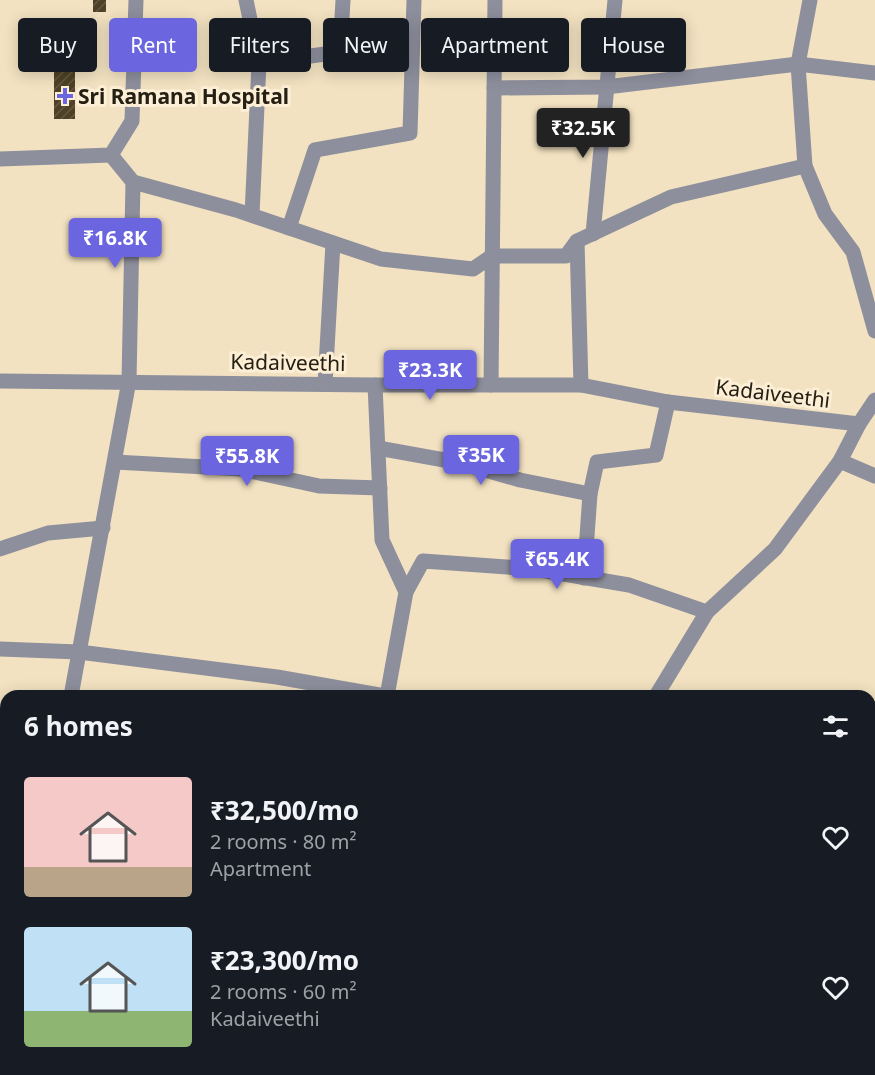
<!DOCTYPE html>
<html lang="en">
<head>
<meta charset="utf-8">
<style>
	body { margin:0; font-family:"Noto Sans",sans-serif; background:#242831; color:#f1f3f6; height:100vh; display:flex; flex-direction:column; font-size:22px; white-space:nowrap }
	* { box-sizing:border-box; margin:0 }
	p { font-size:20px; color:#9ea1a6 }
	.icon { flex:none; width:33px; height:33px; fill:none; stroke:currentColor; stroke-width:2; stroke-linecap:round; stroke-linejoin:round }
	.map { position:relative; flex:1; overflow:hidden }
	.drawer { position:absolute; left:0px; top:690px; width:876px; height:386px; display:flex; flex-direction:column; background:#171b24; border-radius:18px 18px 0 0; box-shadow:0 3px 15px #0003 }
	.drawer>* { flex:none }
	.top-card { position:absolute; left:18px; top:18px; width:840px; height:54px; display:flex; gap:12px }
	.price { position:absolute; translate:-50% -51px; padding:0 14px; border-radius:6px; background:#6b65df; color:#fff; font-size:20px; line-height:39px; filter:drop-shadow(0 2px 3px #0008) }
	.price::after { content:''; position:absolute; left:50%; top:36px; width:18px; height:14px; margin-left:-9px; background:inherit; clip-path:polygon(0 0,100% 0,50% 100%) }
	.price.current { background:#222; color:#fff }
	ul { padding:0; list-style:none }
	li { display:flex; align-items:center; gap:18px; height:150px; padding:0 24px }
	li span { display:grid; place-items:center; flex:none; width:168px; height:120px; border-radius:6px; color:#555 }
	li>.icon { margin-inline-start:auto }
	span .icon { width:72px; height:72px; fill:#fffc; stroke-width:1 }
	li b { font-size:26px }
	h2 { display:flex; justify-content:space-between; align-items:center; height:72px; padding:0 24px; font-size:26px }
	.tag { padding:0 21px; border-radius:6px; background:#171b24; box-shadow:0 3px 15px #0003; font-size:21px; line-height:54px }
	.tag.current { background:#6b65df; color:#fff }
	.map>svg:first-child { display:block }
	.building { fill:url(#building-hatch) }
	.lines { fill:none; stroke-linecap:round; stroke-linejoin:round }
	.minor { stroke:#8e8f9d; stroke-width:15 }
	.poi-dot { fill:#6b65df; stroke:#fcefd5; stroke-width:2 }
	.labels { text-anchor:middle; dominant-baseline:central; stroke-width:6; stroke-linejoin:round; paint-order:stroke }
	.poi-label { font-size:21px; font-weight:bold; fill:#262014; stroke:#fcefd5; text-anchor:start }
	.street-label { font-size:21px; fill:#262014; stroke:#fcefd5 }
</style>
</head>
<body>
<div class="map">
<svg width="875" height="1075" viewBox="0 0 875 1075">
	<defs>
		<pattern id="building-hatch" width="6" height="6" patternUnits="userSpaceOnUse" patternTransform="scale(1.5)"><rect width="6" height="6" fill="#4e4125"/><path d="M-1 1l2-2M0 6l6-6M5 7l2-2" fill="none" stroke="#645a42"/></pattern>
	</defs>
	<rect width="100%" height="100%" fill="#f2e2c1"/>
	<g class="building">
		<rect x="93" y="0" width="13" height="12"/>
		<rect x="54" y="55" width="21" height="64"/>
	</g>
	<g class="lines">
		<g class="minor">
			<path d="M246,0L259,63L252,215"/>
			<path d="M810,0L798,64L805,166L825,214L853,252L875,331"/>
			<path d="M259,63L340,52L343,0"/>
			<path d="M494,88L606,87L798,64L875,73"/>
			<path d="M0,159L111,155L132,121L136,0"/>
			<path d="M133,182L236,210L381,259L473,269L492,256H566L577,241L671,197L805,166"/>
			<path d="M289,228L315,150L410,133L414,0"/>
			<path d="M593,234L615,0"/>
			<path d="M577,241L581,385"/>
			<path d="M0,381L375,385H581L668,402L859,424"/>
			<path d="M325,384L333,243"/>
			<path d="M375,385L382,540L406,592L387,696"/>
			<path d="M491,385L495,0"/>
			<path d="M378,448L461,463L520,480L590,494"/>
			<path d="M840,461L875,476"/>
			<path d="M115,462L241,469L319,486L380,488"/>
			<path d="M0,549L48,533L103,528"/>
			<path d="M584,578L590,494L597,462L656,455L668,402"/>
			<path d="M406,592L423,561L534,569L629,585L707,612"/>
			<path d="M0,649L79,652L277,677L385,696"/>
			<path d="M71,696L129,381L133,182L111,155"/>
			<path d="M656,696L707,612L775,549L840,461L859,424L875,400"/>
			<path d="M870,817H875"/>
			<path d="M0,964H6"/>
			<path d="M870,989H875"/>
			<path d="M435,1070V1075"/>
			<path d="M648,1070L679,1071"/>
			<path d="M848,1070L850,1075"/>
			<path d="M272,1075L280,1070"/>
			<path d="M566,1075L567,1070"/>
		</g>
	</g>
	<path class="poi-dot" d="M62 87h6v6h6v6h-6v6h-6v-6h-6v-6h6z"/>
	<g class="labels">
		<g class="poi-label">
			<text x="78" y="96">Sri Ramana Hospital</text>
		</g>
		<g class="street-label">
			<text transform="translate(288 362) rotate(1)">Kadaiveethi</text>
			<text transform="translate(773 393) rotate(7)">Kadaiveethi</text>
		</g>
	</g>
</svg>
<b class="price current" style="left:583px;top:159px">₹32.5K</b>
<b class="price" style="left:115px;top:269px">₹16.8K</b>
<b class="price" style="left:430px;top:401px">₹23.3K</b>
<b class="price" style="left:481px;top:486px">₹35K</b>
<b class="price" style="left:247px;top:487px">₹55.8K</b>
<b class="price" style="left:557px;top:590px">₹65.4K</b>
<div class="top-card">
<a class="tag">Buy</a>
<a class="tag current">Rent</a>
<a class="tag">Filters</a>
<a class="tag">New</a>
<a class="tag">Apartment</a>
<a class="tag">House</a>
</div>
<section class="drawer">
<h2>6 homes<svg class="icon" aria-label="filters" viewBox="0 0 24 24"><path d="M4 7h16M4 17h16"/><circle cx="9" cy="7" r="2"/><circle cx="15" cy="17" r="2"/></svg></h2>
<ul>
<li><span style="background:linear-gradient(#f6c9c9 75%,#b9a48a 0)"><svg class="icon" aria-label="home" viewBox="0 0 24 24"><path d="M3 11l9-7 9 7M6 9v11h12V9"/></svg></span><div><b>₹32,500/mo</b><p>2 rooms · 80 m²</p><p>Apartment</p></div><svg class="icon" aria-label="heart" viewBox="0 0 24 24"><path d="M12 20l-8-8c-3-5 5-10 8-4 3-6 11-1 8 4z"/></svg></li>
<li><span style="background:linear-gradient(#bfe0f5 70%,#8fb573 0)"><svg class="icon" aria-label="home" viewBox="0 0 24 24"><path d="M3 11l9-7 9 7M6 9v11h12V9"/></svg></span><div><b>₹23,300/mo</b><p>2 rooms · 60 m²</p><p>Kadaiveethi</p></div><svg class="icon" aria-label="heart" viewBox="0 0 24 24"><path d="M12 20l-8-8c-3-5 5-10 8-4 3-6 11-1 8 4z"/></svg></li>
</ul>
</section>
</div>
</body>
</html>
